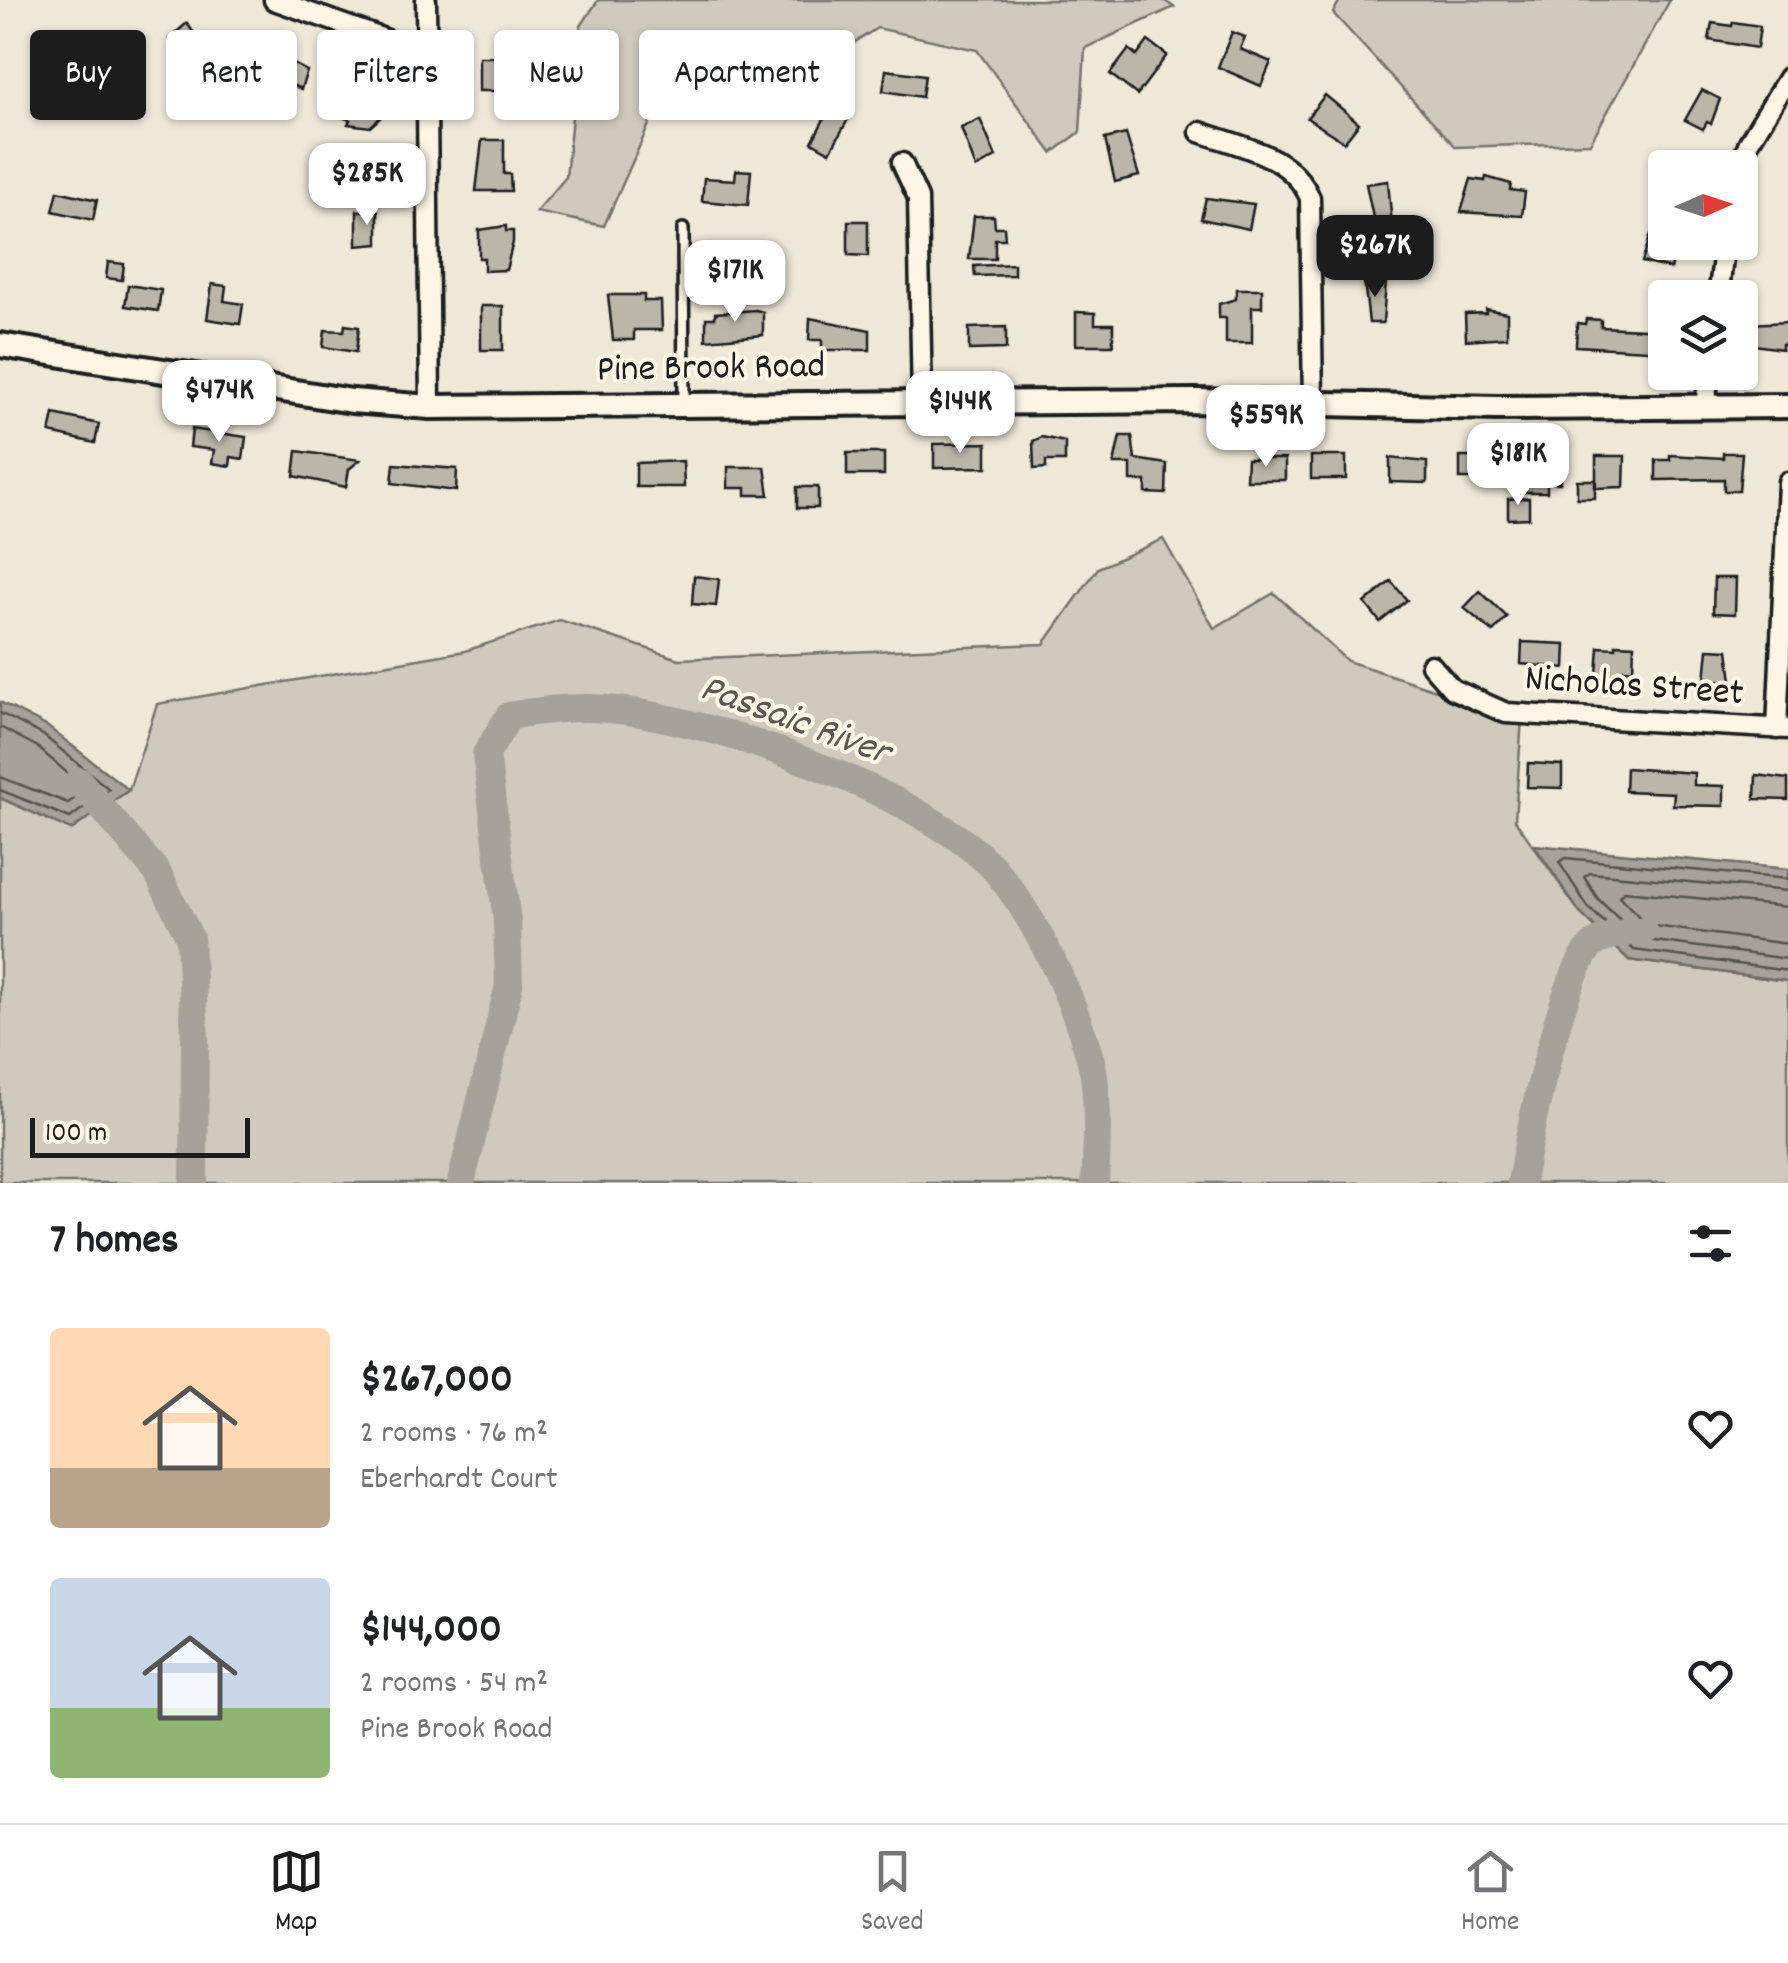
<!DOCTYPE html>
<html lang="en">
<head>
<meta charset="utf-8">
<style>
	body { margin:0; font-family:Dekko,sans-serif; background:#f2f2f2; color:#202124; height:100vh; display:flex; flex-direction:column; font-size:38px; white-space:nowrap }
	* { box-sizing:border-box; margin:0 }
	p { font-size:32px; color:#757577 }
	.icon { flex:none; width:55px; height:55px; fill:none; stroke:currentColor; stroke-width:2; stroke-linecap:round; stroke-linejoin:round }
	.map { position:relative; height:1183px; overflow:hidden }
	.drawer { display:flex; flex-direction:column; background:#fff; flex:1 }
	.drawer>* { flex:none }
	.guide { position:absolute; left:30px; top:30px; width:1000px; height:90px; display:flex; gap:20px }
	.needle { width:65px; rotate:87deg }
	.fabs { position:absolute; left:1648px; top:150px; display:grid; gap:20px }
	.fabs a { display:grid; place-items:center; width:110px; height:110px; border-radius:10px; background:#fff; box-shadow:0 2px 8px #0004; font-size:50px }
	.scale { position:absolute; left:30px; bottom:25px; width:220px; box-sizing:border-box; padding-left:10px; border:5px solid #1c1c1c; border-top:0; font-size:28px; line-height:35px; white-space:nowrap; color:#1c1c1c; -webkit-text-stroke:8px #fcf5e5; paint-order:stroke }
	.price { position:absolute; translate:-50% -85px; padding:0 22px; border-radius:20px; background:#fff; color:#222; font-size:32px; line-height:65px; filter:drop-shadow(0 2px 5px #0008) }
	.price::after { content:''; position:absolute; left:50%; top:60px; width:30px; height:22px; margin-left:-15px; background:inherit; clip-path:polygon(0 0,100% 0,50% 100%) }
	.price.selected { background:#1c1c1c; color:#fff }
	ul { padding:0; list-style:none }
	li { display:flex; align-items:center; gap:30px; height:250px; padding:0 50px }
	li span { display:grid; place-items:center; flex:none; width:280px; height:200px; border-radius:10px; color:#555 }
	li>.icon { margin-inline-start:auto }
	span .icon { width:120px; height:120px; fill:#fffc; stroke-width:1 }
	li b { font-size:42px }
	h2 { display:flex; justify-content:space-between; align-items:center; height:120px; padding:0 50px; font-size:42px }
	.tag { padding:0 35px; border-radius:10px; background:#fff; box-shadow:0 2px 8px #0004; font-size:35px; line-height:90px }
	.tag.selected { background:#1c1c1c; color:#fff }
	.menu { display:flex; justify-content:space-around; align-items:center; height:140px; border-top:2px solid #e0e0e0; background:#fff; font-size:28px; color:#757577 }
	.menu a { display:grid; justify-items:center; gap:5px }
	.menu .selected { color:#1c1c1c }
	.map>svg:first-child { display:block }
	.green { fill:#cfcabd; stroke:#76736c; stroke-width:2.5 }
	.water { fill:#a7a299; stroke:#6f6c67; stroke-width:2.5 }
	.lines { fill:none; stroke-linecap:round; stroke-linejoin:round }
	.shore { stroke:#54524e; stroke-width:2.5 }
	.river { stroke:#a7a299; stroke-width:28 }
	.building { fill:#bab6aa; stroke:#1c1c1c; stroke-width:2.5 }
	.lane-casing { stroke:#1c1c1c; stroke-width:16 }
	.street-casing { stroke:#1c1c1c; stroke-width:25 }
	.secondary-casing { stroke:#1c1c1c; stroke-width:30 }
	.lane { stroke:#fcf5e5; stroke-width:9 }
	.street { stroke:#fcf5e5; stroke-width:18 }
	.secondary { stroke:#fcf5e5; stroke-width:22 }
	.labels { text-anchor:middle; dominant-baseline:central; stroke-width:8; stroke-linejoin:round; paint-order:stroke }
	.street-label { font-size:38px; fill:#1c1c1c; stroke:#fcf5e5 }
	.water-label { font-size:40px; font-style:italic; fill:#5b5854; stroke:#fcf5e5 }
</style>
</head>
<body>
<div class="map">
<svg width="1788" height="1183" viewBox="0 0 1788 1183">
	<rect width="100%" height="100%" fill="#eee8d9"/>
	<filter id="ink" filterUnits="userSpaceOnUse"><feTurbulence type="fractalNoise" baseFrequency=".01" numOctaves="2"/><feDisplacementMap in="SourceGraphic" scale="20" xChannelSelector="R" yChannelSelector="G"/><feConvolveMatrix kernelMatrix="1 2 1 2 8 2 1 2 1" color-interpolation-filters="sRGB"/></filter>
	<g filter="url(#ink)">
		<g class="green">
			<path d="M598,0H1163L1174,7L1085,48L1080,132L1052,153L977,50L877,28L759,104L659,102L604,226L536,212L566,177L581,26Z"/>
			<path d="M1340,0H1670L1590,143L1456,147L1333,13Z"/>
			<path d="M1163,539L1214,628L1274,593L1347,661L1522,718L1515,820L1580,913L1629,960L1788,981V1183H0V798L72,829L129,790L157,704L465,651L560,620L679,659L1044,644L1098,568Z"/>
		</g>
		<g class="water">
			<path d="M0,702L48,727L129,790L71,830L0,798Z"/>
			<path d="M1534,845L1788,869V981L1629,960L1580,913Z"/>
		</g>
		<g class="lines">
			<g class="shore">
				<path d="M0,713L43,735L109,789L70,818L0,790"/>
				<path d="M0,727L36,746L87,790L68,803L0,777"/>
				<path d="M1788,879L1565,858L1559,862L1588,907L1634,950L1788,971"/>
				<path d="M1788,891L1590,873L1584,877L1598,899L1640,939L1788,959"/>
				<path d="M1788,907L1624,891L1619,896L1647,925L1788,944"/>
			</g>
			<g class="river">
				<path d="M79,781L157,872L190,938L195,1039L194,1183"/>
				<path d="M461,1183L509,985L507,921L486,754L509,716C541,710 575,706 607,709C707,716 930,796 996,871C1037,919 1074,1001 1091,1061C1099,1092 1097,1151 1095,1183"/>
				<path d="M1521,1183C1528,1140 1563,960 1597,942C1609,935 1629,932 1643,931"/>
			</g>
		</g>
		<g class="building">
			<path d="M1733,22L1760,26L1757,48L1709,40L1712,23L1732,26Z"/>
			<path d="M187,23L212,60L197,74L169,39Z"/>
			<path d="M1232,32L1245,37L1240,49L1271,62L1261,86L1218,67Z"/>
			<path d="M1148,41L1167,55L1137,95L1110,74L1129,49L1137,56Z"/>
			<path d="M268,50L307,71L301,89L260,72Z"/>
			<path d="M479,57H501L502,91H479Z"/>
			<path d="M886,70L925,75L922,97L883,91Z"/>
			<path d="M338,81L372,93L371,97L380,100L377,108L381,117L370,127L348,124L350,120L328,112Z"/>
			<path d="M1702,90L1720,99L1711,124L1707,122L1703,129L1685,120Z"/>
			<path d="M1325,95L1359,123L1344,142L1307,118Z"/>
			<path d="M833,102L852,112L830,152L812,142Z"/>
			<path d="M980,119L996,157L976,168L961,128Z"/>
			<path d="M1126,134L1139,176L1115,182L1105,139Z"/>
			<path d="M482,140H504V174H510L511,191H476Z"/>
			<path d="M736,170L751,171L748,205L702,201L704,178L735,180Z"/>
			<path d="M1486,177L1511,184L1510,190L1525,192L1522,216L1461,212L1471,179L1485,181Z"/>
			<path d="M1388,181L1392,225L1375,227L1366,184Z"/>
			<path d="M58,191L97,200L93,220L53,211Z"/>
			<path d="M1206,198L1254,204L1249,229L1201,219Z"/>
			<path d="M357,211H378V244L357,246Z"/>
			<path d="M974,216H994L995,227H1004L1005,239H995V259H969Z"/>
			<path d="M848,221H868V256L848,255Z"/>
			<path d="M506,226V231H513V242L506,270L484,271V258H479V230Z"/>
			<path d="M1652,231L1665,232V242H1678L1671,269L1642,262Z"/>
			<path d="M108,262L124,264L122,280L106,278Z"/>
			<path d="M1014,264V275L975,276L974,266Z"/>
			<path d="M1364,280H1386L1383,323H1369Z"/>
			<path d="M212,284L226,286L224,301L243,304L240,324L207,319Z"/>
			<path d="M128,285L161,290L158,311L125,306Z"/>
			<path d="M1236,289H1262V307H1252V343H1226V318H1219V304L1236,299Z"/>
			<path d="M608,295H644V301H661L662,330H634V340H613Z"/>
			<rect x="481" y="306" width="22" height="44"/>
			<path d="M1486,309L1507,313V337L1466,340L1465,314L1486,313Z"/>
			<path d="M756,310L763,312V335L706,340V318H715V313Z"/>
			<path d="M1076,312L1095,313V324H1113V345H1076Z"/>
			<path d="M810,318L870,330V350H822V340H809Z"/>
			<path d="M1586,319L1601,320V327L1665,330V351L1576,346L1577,323L1585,324Z"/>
			<path d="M1788,322V344H1782V349L1747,344V324Z"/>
			<path d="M345,325L359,327L356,352L323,347L325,330L344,331Z"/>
			<path d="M1006,327V349L969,350V328Z"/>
			<path d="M54,414L99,424L95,443L50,433Z"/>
			<path d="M192,429L246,437L243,459L231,457L230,466L212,463L214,450L190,447Z"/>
			<path d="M1120,436H1132L1135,459L1167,464L1166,494L1146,493V481H1131V464H1114Z"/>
			<path d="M1042,437L1065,442V461H1046V468L1034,469L1033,441Z"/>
			<path d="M987,443V467L934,468V444Z"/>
			<path d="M297,451L360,460L349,469L346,487L294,476Z"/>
			<rect x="847" y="453" width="37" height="22"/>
			<path d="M1723,453H1742L1739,491H1724V479L1656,480V460H1670V455L1723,458Z"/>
			<rect x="1311" y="456" width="35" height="23"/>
			<path d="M1596,456H1625L1624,487L1596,488Z"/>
			<rect x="1460" y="457" width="34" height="22"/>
			<path d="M1390,458L1427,462V483L1390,482Z"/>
			<path d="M1524,458L1561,462L1560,483H1547V492H1524Z"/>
			<path d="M1247,459H1285V480H1246Z"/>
			<path d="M683,461L684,487H636V463Z"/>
			<path d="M394,464L457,469L456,491L392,483Z"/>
			<path d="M728,467H765L769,495H746V488H728Z"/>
			<rect x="1577" y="480" width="18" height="18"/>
			<rect x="797" y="487" width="21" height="21"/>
			<path d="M1529,498V518L1508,519V499Z"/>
			<path d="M694,576L719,579L716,606L692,604Z"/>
			<path d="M1714,578H1736L1735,614L1713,613Z"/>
			<path d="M1391,581L1407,600L1380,622L1365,603Z"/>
			<path d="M1480,591L1507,617L1493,632L1464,608Z"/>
			<path d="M1522,642L1566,644L1565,668L1521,664Z"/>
			<path d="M1616,644L1634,645L1633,670L1624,669V675L1597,674L1599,647L1616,648Z"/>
			<path d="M1708,649L1728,650L1732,681L1705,680Z"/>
			<path d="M1528,763L1562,765V788L1527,787Z"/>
			<path d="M1626,768L1694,773V785L1724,786V806L1673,805L1674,793L1625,791Z"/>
			<path d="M1756,775L1788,779V800L1755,799Z"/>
		</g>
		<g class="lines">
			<defs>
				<path id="lane" d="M683,229L684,401"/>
				<g id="street">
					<path d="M274,0L424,53"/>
					<path d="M426,0L430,407"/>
					<path d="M1200,132C1241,147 1291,154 1310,198L1313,405"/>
					<path d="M902,163L918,198L922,402"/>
					<path d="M1739,168L1749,142L1788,78"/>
					<path d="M1718,298L1725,242"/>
					<path d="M1705,407L1709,372"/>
					<path d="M1431,665L1452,689L1506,713L1788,729"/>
					<path d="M1777,729L1788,482"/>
				</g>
				<path id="secondary" d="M0,345L352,401L430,407L1197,401L1497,408L1788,406"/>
			</defs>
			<use href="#lane" class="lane-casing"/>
			<use href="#street" class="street-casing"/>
			<use href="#secondary" class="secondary-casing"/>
			<use href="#lane" class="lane"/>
			<use href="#street" class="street"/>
			<use href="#secondary" class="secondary"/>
		</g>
	</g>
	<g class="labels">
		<g class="street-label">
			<text transform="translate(711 370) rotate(-1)">Pine Brook Road</text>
			<text transform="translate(1634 688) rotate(4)">Nicholas Street</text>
		</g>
		<g class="water-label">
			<text transform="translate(794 723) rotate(20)">Passaic River</text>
		</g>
	</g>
</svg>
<div class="fabs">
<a><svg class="needle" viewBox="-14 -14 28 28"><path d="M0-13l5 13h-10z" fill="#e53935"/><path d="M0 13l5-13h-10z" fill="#757577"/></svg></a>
<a><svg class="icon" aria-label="layers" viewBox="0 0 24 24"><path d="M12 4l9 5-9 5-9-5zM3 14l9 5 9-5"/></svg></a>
</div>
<div class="scale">100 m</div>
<b class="price" style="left:367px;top:228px">$285K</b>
<b class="price selected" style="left:1375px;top:300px">$267K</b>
<b class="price" style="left:735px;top:325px">$171K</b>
<b class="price" style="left:219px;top:445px">$474K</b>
<b class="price" style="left:960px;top:456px">$144K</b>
<b class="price" style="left:1266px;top:470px">$559K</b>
<b class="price" style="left:1518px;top:508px">$181K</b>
<div class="guide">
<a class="tag selected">Buy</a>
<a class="tag">Rent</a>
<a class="tag">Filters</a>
<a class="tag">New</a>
<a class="tag">Apartment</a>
</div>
</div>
<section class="drawer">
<h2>7 homes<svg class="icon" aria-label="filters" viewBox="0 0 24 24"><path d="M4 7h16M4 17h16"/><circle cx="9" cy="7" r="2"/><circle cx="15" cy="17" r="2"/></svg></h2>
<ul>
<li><span style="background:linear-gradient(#ffd9b3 70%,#b9a48a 0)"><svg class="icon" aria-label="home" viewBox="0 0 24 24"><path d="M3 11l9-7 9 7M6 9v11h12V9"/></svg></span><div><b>$267,000</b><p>2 rooms · 76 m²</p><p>Eberhardt Court</p></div><svg class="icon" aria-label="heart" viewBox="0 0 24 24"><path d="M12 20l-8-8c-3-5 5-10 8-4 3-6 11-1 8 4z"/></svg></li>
<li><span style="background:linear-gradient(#c9d6e8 65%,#8fb573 0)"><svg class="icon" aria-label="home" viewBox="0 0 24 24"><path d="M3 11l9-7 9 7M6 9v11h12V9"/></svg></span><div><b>$144,000</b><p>2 rooms · 54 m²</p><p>Pine Brook Road</p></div><svg class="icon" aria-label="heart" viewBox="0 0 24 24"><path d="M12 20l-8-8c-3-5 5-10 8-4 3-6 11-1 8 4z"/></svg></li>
</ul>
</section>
<nav class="menu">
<a class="selected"><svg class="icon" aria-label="map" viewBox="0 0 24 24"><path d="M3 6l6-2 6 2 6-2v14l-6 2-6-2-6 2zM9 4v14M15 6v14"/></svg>Map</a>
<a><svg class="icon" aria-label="saved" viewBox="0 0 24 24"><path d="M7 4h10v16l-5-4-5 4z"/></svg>Saved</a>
<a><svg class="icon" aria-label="home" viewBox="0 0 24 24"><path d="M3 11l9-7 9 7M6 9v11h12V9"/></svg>Home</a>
</nav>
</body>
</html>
